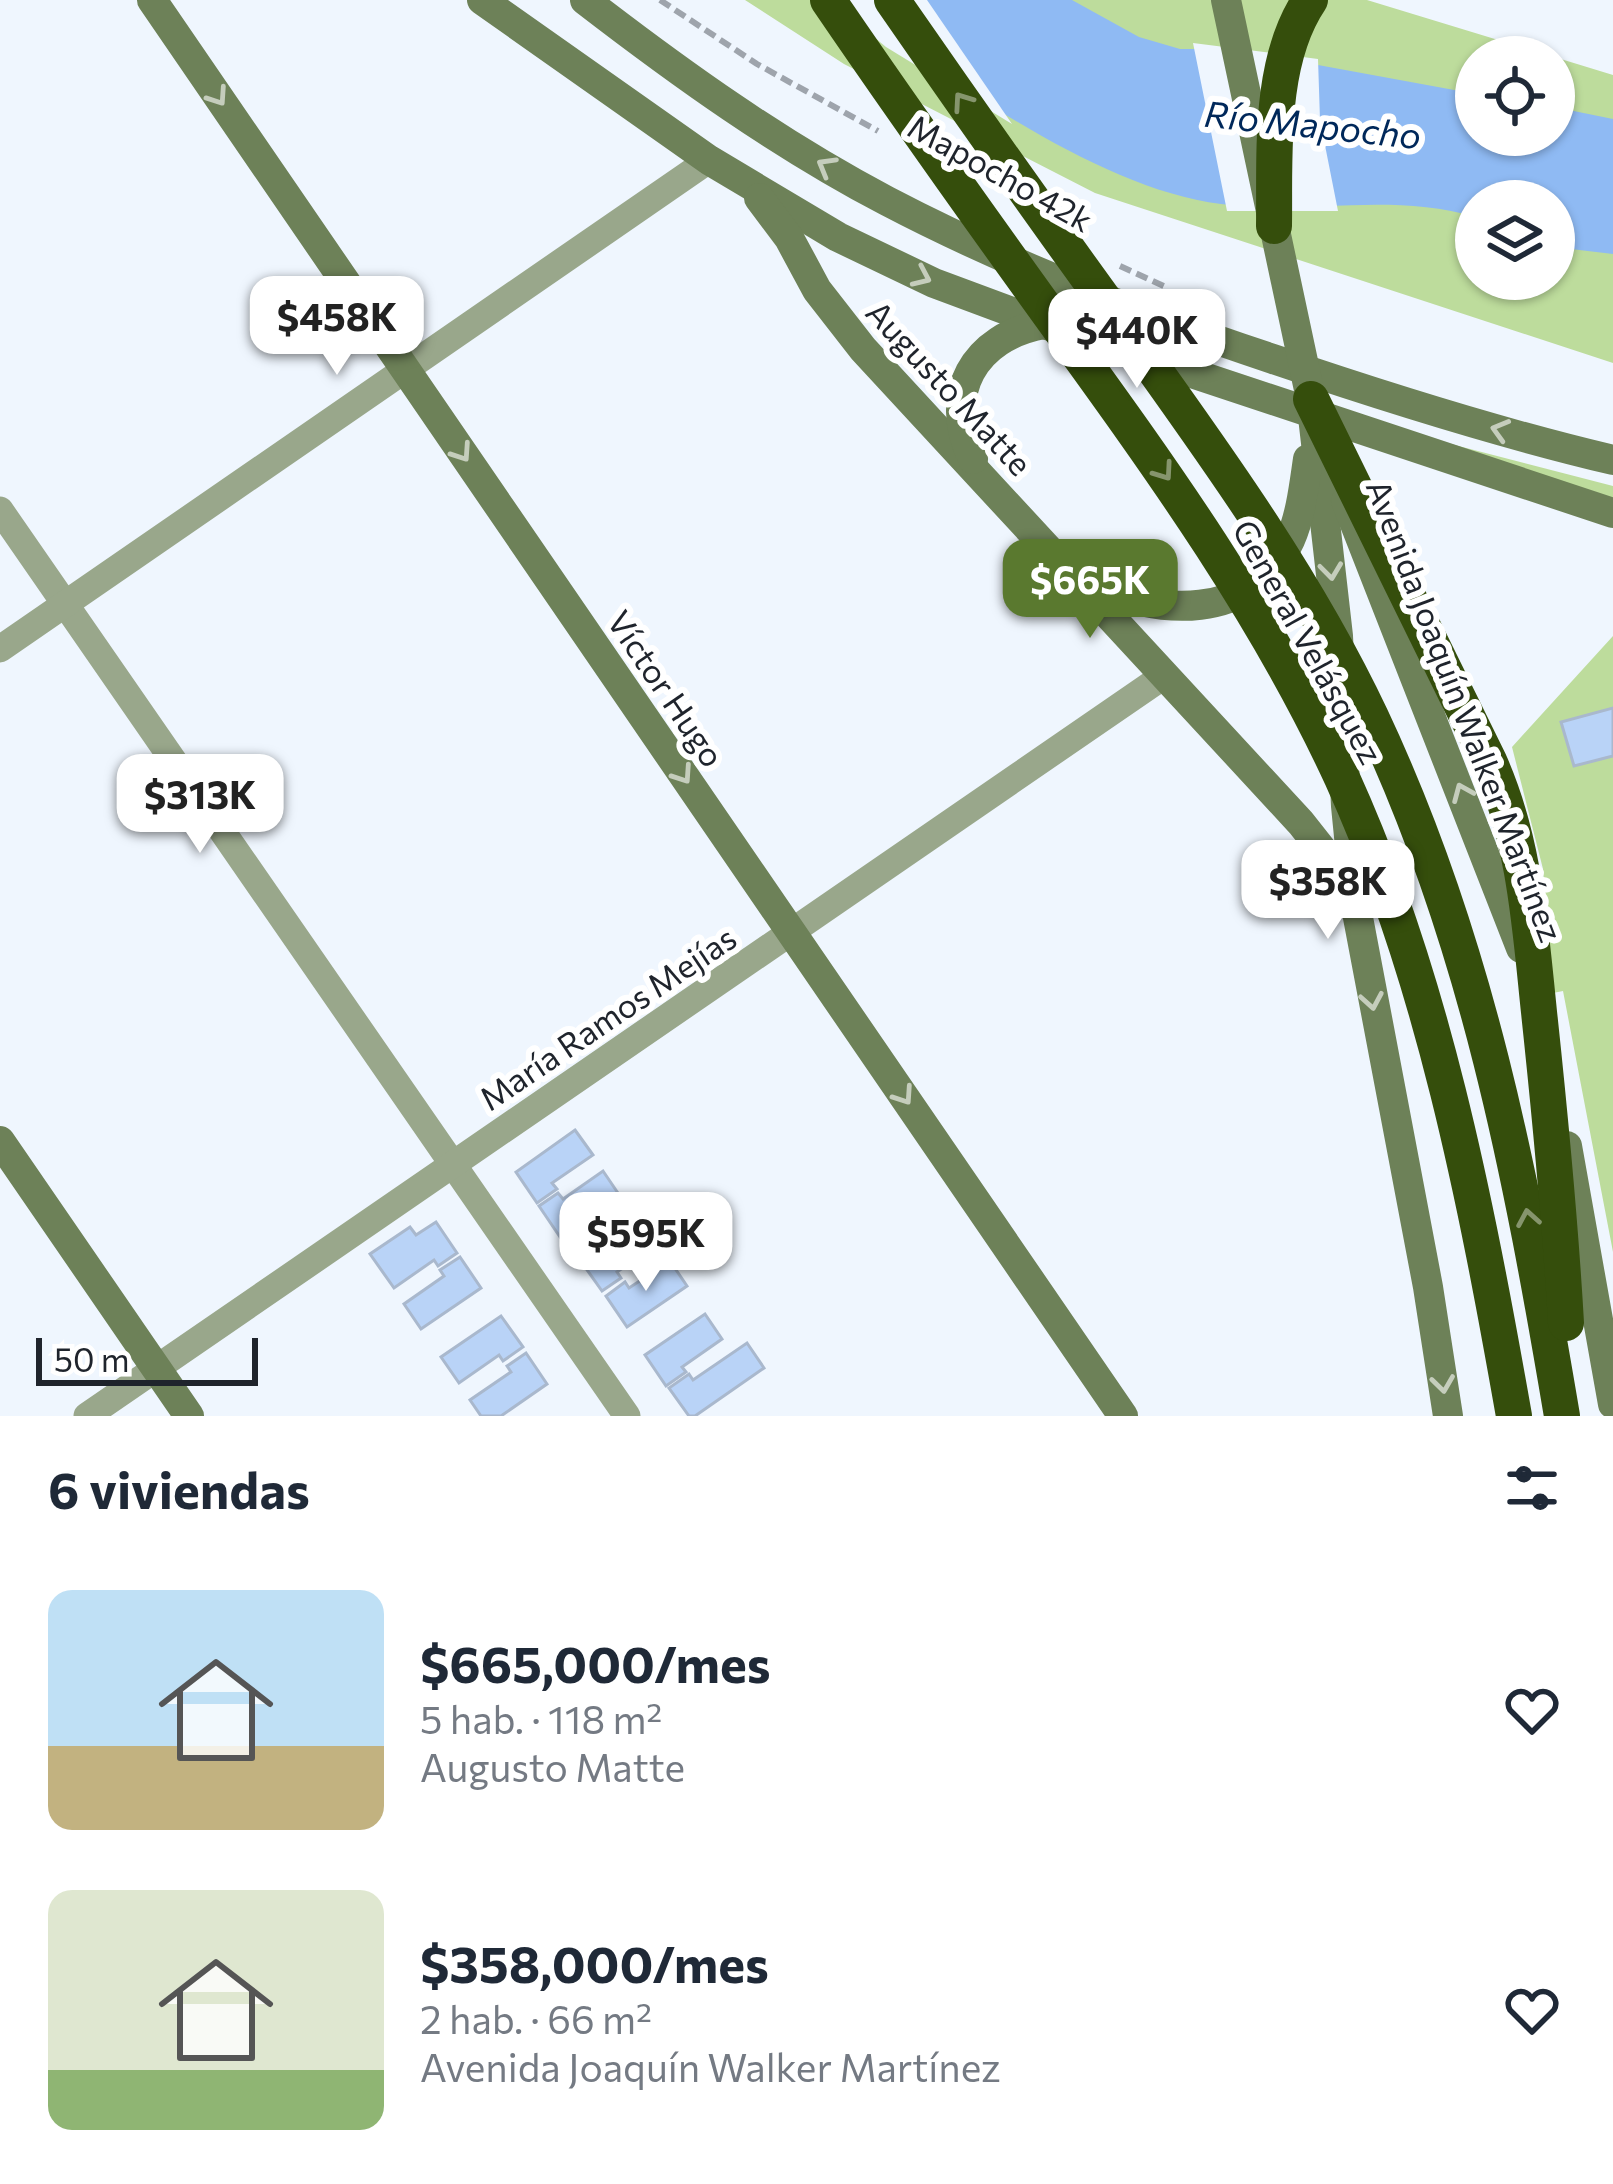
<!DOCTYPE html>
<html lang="es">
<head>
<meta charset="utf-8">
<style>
	body { margin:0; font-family:Commissioner,sans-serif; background:#f6f6f7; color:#1f2937; height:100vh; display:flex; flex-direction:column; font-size:45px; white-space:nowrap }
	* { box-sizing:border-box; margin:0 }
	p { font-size:39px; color:#747a83 }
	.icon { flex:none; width:66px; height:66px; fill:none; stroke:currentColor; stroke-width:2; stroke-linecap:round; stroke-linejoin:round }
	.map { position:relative; height:1416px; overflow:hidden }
	.sheet { display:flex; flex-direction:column; background:#fff; flex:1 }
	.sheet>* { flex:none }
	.buttons { position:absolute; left:1455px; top:36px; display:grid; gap:24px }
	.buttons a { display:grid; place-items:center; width:120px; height:120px; border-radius:50%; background:#fff; box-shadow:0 3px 9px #0004; font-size:60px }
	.scale { position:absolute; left:36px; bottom:30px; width:222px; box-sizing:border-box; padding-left:12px; border:6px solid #1f242c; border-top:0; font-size:33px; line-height:42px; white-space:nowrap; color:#1f242c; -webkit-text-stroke:9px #fff; paint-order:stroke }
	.price { position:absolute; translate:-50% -102px; padding:0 27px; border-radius:24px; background:#fff; color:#222; font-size:39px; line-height:78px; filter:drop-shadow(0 3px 6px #0008) }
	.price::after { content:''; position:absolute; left:50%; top:72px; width:36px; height:27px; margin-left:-18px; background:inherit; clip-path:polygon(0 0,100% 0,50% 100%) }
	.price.current { background:#5a792f; color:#fff }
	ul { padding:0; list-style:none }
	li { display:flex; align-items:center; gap:36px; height:300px; padding:0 48px }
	li span { display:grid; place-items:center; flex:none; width:336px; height:240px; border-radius:24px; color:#555 }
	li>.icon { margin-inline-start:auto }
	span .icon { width:144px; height:144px; fill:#fffc; stroke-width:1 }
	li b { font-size:51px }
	h2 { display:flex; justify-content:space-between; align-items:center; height:144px; padding:0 48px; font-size:51px }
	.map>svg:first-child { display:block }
	.green { fill:#bddc9c; fill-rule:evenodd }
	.water { fill:#8fbaf3 }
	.pier { fill:#eff6fe }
	.building { fill:#b9d3f7; stroke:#a9b8cd; stroke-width:3 }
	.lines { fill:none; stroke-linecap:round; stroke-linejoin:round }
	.path { stroke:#9ea4ac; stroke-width:6; stroke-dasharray:12 6; stroke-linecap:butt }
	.street { stroke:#99a78b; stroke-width:27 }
	.secondary { stroke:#6d8158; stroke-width:30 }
	.highway { stroke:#354e0c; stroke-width:36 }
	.oneway { stroke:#c5cdbc }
	.oneway2 { stroke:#86956d }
	.labels { text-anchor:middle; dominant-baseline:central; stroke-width:12; stroke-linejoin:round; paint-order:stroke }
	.street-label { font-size:33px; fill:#1f242c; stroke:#fff }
	.water-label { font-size:36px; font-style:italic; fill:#00285a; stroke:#fff }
</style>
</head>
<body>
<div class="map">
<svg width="1613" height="1416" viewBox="0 0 1613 1416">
	<rect width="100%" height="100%" fill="#eff6fe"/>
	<g class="green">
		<path d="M745,0H1367L1613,75V363L1095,193L844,64ZM1476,57H1554V135H1476ZM1476,201H1554V279H1476Z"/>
		<path d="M1393,429L1613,486V499Z"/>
		<path d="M1613,636V1252L1563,991L1553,993L1543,869L1512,747Z"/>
	</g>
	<path class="water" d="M835,0H1072L1139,37L1180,49H1207L1318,65L1476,94V135H1554V107L1613,119V254L1554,247V201H1476V217C1391,192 1306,215 1221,204C1093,188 940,72 835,0Z"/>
	<g class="pier">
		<path d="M829,0H927L1012,124L886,47Z"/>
		<path d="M1193,43L1318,59L1320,120L1338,211H1227Z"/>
	</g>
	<g class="building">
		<path d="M1613,708V756L1574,766L1561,722Z"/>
		<path d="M575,1130L593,1155L552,1183L557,1189L537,1203L516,1172Z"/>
		<path d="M603,1171L620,1196L560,1237L539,1206L558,1193L563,1199Z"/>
		<path d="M640,1219L657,1244L617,1272L621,1278L602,1291L580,1260Z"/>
		<path d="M436,1222L457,1253L438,1266L434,1260L394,1288L370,1254L410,1227L416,1235Z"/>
		<path d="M460,1257L481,1288L421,1329L404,1304L444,1276L440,1270Z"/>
		<path d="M670,1261L687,1286L627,1327L606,1296L625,1282L629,1288Z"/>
		<path d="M705,1314L722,1339L682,1367L686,1372L666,1386L645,1355Z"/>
		<path d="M501,1316L523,1347L503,1361L499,1355L459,1383L441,1357Z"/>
		<path d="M747,1343L764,1368L695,1416H689L669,1388L689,1374L693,1380Z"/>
		<path d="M526,1353L547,1384L501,1416H481L470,1400L511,1372L507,1366Z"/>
	</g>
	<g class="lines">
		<g class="path">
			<path d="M660,0L757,64L878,131"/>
			<path d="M1120,266L1168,288"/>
		</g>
		<g class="street">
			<path d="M0,510L627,1416"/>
			<path d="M0,649L709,160"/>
			<path d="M87,1416L1165,675"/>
		</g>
		<g class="secondary">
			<path d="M152,0L1123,1416"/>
			<path d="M482,0L709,160L838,237L934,283L1044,324L1613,513"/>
			<path d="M585,0C681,74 780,145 887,201C1011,266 1141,315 1273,359C1385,397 1498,433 1613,460"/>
			<path d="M1226,0L1311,399L1338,636L1346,806L1356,907L1428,1287L1448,1416"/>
			<path d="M759,198L789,238L817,290L863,349L1301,823L1331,861L1350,896"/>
			<path d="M973,459C942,394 973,337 1044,324"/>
			<path d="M1346,501L1521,948"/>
			<path d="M1088,581C1154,617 1254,622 1290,540C1301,515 1304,486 1308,459"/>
			<path d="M0,1141L189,1416"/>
			<path d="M1567,1146L1613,1404"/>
		</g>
		<g class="highway">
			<path d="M828,0C903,110 980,218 1058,326C1163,471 1267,615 1342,778C1433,978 1476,1201 1514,1416"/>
			<path d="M892,0C966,107 1041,213 1118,319C1209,446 1304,575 1371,717C1477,942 1521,1173 1562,1416"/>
			<path d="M1274,226C1275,155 1268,62 1310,0"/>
			<path d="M1311,399L1489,761C1525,841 1530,926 1539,1012C1550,1115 1560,1218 1566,1323"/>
		</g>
	</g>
	<defs><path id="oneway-chevron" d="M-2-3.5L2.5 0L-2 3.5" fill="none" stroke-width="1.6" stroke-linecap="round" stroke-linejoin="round" transform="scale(3)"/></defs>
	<g class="oneway">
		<use href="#oneway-chevron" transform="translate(218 97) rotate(56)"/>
		<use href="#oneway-chevron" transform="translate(826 166) rotate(-150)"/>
		<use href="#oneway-chevron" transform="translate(922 277) rotate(24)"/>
		<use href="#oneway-chevron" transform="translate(1500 430) rotate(-164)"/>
		<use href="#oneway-chevron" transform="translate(462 453) rotate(56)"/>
		<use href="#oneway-chevron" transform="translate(1331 571) rotate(83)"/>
		<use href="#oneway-chevron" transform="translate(683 775) rotate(56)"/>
		<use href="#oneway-chevron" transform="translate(1462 792) rotate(-113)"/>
		<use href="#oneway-chevron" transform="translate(1372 1001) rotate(80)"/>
		<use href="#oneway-chevron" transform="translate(904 1096) rotate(56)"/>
		<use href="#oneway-chevron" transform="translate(1443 1384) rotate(82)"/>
	</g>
	<g class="oneway2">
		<use href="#oneway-chevron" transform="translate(962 101) rotate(-125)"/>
		<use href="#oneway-chevron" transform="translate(1164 472) rotate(55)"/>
		<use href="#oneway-chevron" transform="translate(1528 1218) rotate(-100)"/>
	</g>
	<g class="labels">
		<g class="street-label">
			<text transform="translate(1001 172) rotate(29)">Mapocho 42k</text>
			<text transform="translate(950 387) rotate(47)">Augusto Matte</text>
			<text transform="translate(1309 641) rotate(61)">General Velásquez</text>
			<text transform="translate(667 688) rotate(56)">Víctor Hugo</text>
			<text transform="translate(1466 710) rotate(69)">Avenida Joaquín Walker Martínez</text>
			<text transform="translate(607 1017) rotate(-34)">María Ramos Mejías</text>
		</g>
		<g class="water-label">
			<text transform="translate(1313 123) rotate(6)">Río Mapocho</text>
		</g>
	</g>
</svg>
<div class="buttons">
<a><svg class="icon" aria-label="locate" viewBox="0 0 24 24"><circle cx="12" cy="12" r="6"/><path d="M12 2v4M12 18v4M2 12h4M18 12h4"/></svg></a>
<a><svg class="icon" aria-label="layers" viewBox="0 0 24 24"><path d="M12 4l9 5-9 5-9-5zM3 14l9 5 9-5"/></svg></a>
</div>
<div class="scale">50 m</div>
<b class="price" style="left:337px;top:378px">$458K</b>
<b class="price" style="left:1137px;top:391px">$440K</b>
<b class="price current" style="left:1090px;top:641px">$665K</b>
<b class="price" style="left:200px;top:856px">$313K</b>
<b class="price" style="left:1328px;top:942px">$358K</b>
<b class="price" style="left:646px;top:1294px">$595K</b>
</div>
<section class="sheet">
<h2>6 viviendas<svg class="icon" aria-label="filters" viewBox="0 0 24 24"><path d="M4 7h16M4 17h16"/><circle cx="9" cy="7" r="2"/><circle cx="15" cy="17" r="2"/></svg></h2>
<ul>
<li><span style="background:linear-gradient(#bfe0f5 65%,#c2b280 0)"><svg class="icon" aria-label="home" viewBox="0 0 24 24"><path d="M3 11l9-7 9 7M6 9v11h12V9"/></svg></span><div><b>$665,000/mes</b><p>5 hab. · 118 m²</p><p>Augusto Matte</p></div><svg class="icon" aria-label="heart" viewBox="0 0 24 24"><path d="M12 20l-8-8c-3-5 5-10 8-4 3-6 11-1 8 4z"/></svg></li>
<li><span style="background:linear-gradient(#dfe7d0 75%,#8fb573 0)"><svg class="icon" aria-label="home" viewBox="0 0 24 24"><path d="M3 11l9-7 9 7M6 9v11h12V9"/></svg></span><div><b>$358,000/mes</b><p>2 hab. · 66 m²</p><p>Avenida Joaquín Walker Martínez</p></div><svg class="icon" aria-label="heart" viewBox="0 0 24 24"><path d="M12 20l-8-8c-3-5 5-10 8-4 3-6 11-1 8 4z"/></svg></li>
</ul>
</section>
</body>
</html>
